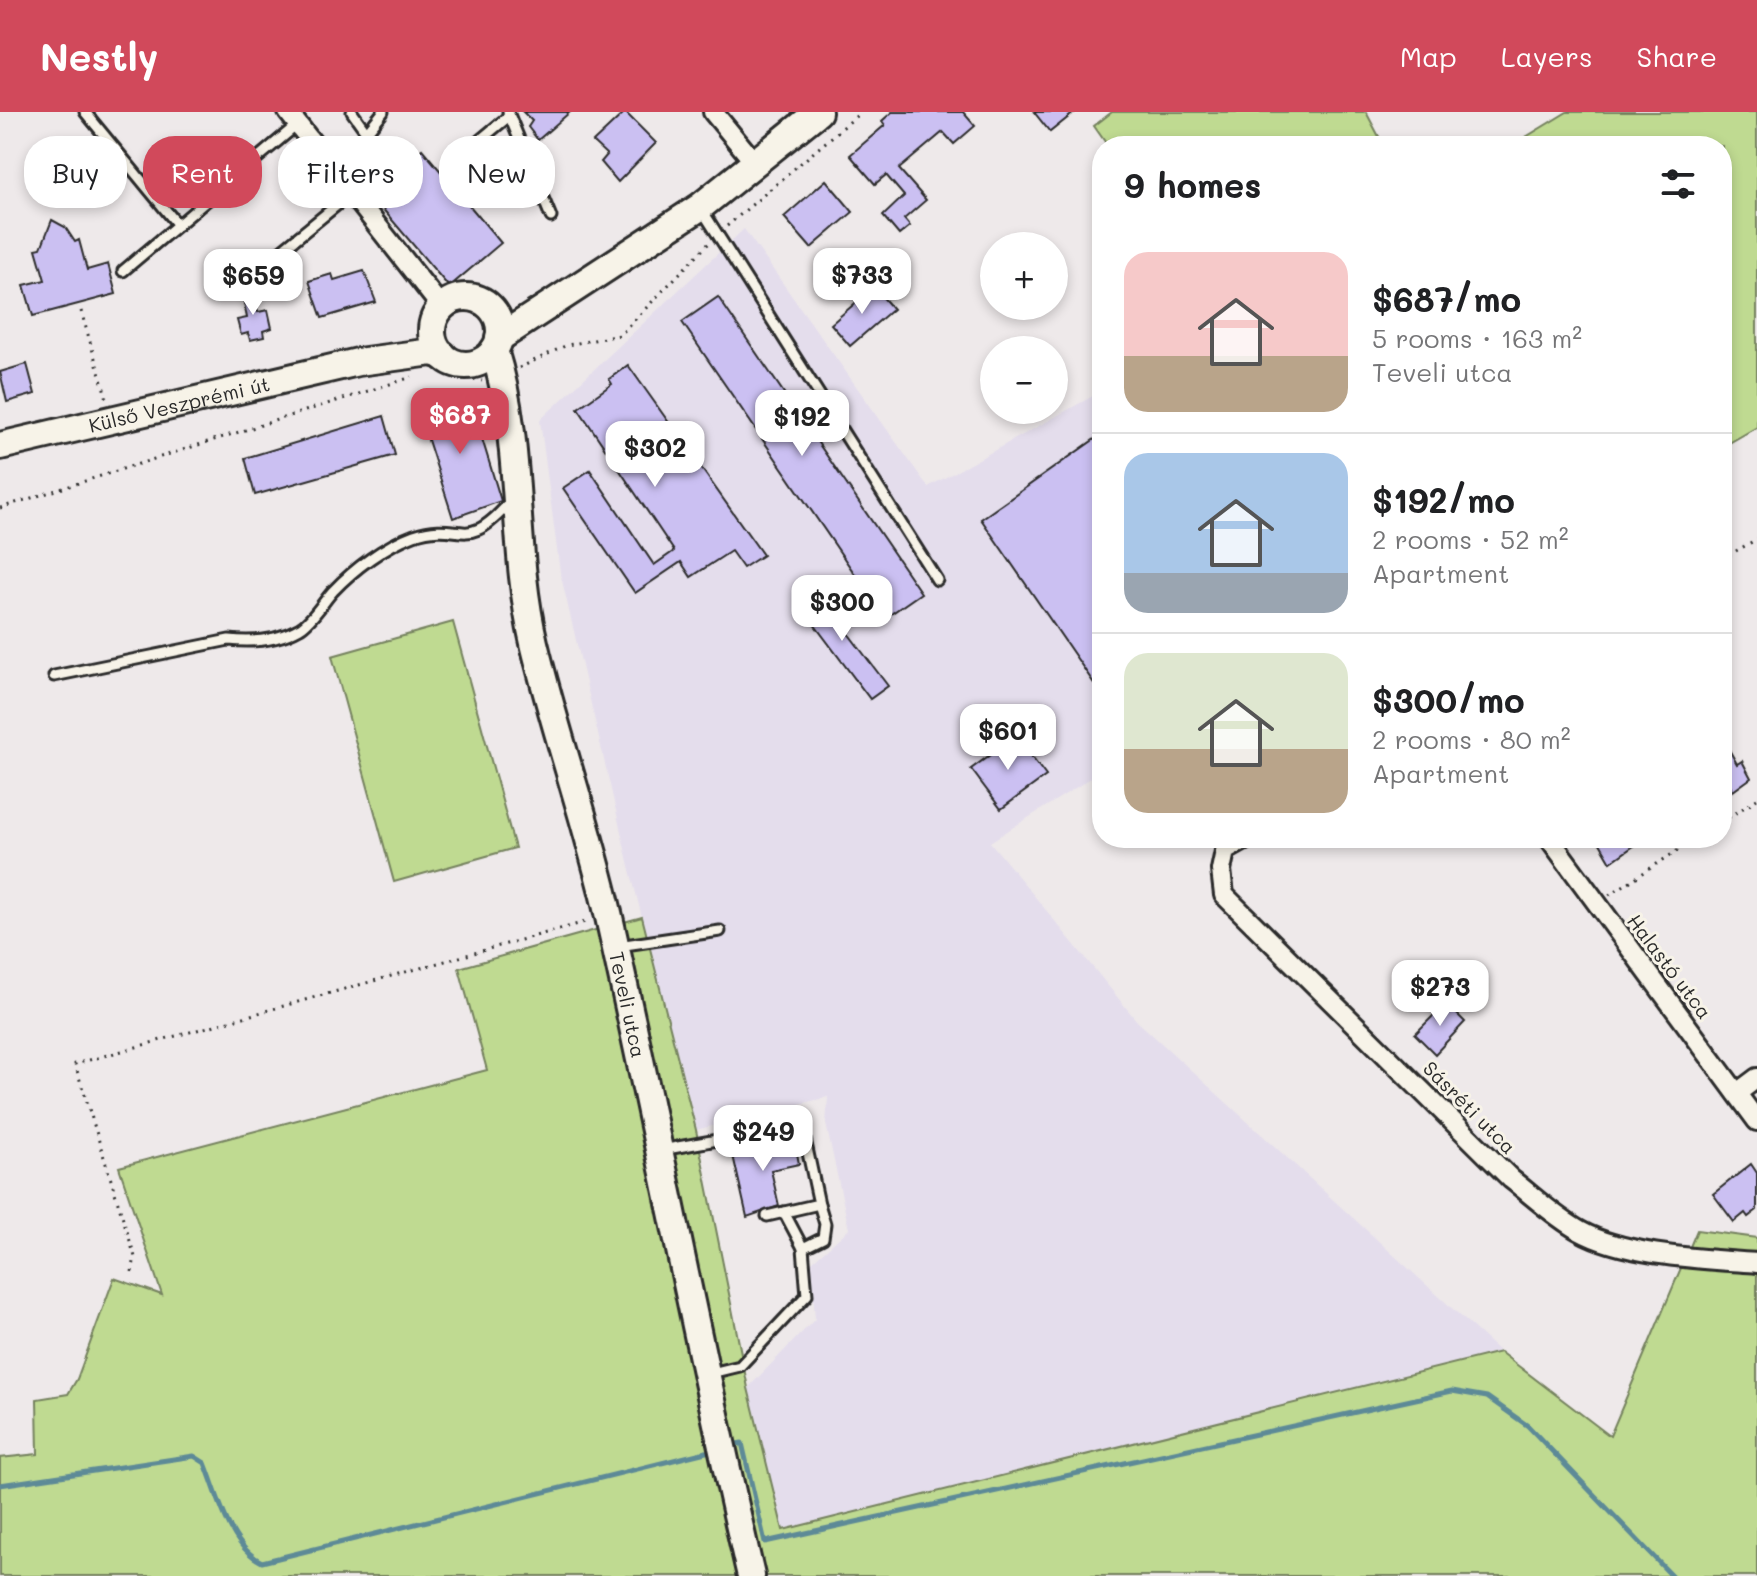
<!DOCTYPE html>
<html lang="en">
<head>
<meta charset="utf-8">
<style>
	body { margin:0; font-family:Mali,sans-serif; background:#f6f6f6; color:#202124; height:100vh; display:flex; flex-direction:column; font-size:30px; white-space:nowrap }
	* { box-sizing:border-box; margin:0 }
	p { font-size:26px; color:#757577 }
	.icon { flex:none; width:44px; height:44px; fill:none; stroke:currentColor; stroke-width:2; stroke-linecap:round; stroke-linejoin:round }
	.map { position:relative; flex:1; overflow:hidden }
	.panel { position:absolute; left:1092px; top:24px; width:640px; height:712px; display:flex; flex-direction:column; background:#fff; border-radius:32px; box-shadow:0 4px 12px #0003 }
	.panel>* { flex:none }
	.guide { position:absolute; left:24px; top:24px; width:760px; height:72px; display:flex; gap:16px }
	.controls { position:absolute; left:980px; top:120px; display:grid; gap:16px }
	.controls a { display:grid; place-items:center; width:88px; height:88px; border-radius:50%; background:#fff; box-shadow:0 4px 12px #0003; font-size:40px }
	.price { position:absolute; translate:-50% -68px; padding:0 18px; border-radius:16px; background:#fff; color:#222; font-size:26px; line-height:52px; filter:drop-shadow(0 2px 4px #0008) }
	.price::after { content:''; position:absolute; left:50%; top:48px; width:24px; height:18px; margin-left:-12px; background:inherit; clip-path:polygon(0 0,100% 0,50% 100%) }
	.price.selected { background:#d1495b; color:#fff }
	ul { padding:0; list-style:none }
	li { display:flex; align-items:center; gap:24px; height:200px; padding:0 32px }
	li+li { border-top:2px solid #e0e0e0 }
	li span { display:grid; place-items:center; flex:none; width:224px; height:160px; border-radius:24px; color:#555 }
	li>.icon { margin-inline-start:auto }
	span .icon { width:96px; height:96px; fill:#fffc; stroke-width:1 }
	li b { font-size:34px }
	h2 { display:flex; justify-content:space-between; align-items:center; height:96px; padding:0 32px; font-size:34px }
	.tag { padding:0 28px; border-radius:32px; background:#fff; box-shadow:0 4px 12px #0003; font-size:28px; line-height:72px }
	.tag.selected { background:#d1495b; color:#fff }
	header { display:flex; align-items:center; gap:48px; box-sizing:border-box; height:112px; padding:0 40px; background:#d1495b; color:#fff }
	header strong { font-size:38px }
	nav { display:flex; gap:44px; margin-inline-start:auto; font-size:28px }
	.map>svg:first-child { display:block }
	.built { fill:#e4ddec }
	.green { fill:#bfda91; stroke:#75825e; stroke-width:2 }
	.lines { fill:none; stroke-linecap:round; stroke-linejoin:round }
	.stream { stroke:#5d8a97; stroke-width:5 }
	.building { fill:#cbc0f2; stroke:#2b2b2b; stroke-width:2 }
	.lane-casing { stroke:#2b2b2b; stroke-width:15 }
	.street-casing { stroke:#2b2b2b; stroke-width:24 }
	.secondary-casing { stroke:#2b2b2b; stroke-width:32 }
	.path { stroke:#2b2b2b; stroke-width:3; stroke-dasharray:2 6; stroke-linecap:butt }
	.lane { stroke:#f7f3e8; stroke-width:9 }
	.street { stroke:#f7f3e8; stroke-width:18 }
	.secondary { stroke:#f7f3e8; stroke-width:26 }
	.labels { text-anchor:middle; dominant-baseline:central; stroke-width:6; stroke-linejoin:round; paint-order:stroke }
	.street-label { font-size:20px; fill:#2b2b2b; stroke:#f7f3e8 }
</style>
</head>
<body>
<header>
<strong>Nestly</strong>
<nav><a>Map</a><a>Layers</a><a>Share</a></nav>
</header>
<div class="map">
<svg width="1757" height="1464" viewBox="0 0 1757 1464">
	<rect width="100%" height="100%" fill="#eee9ea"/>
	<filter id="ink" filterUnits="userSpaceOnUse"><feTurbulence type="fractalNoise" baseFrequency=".0125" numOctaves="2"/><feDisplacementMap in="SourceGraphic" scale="16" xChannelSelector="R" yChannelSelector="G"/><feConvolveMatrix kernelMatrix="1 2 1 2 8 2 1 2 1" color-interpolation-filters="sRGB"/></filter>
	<g filter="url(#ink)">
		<path class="built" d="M744,117L928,375L1102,279V659L990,730L1137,909L1500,1240L783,1418L748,1276L815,1207L811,1151L849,1117L826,1012L828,985L696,1018L629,754L560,460L540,308Z"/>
		<g class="green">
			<path d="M1112,0H1366L1384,34H1108L1094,14Z"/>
			<path d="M1567,0H1757V315L1722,335V34H1511Z"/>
			<path d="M453,510L515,736L394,770L332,544Z"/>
			<path d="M642,805L696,1018L748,1276L783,1418L1500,1240L1610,1324L1697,1118L1757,1126V1464H0V1346L38,1342L37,1287L68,1282L77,1267L114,1166L162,1183L119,1055L487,958L459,856Z"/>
		</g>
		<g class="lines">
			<g class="stream">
				<path d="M731,1333L742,1331L765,1430L1452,1279L1487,1285L1528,1314L1672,1464"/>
				<path d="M0,1373L194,1344L205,1351C218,1383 229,1434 262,1450L714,1338"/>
			</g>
		</g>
		<g class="building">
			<path d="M523,0H570L538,28L528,15L532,9Z"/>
			<path d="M625,0L656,31L618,70L601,50L607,43L593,30Z"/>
			<path d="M892,0H963L975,14L954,32L943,20L899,57L926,88L904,107L910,114L899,123L883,104L904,84L886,63L875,72L850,43L885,13L882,9Z"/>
			<path d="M1034,0H1075L1050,20Z"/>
			<path d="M422,37L501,131L449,175L370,82Z"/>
			<path d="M826,68L853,100L811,136L784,105Z"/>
			<path d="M52,108L65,115L75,130L79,128L87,158L108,152L116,182L33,204L24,173L45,168L36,137L41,136Z"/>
			<path d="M364,159L376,190L322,206L309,169L332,162L334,168Z"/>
			<path d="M251,172L258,200L268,198L272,216L263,219L264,225L250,228L248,221L241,223L237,208L247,206L241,175Z"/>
			<path d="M874,175L893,197L850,234L831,212Z"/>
			<path d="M718,185L921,481L885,506L682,210Z"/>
			<path d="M27,252L35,282L7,290L0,260Z"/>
			<path d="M628,253L763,443L743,456L731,439L691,465L681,450L635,481L563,376L590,358L654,453L674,439L578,296L612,272L609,267Z"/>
			<path d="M469,284L501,389L453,406L419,300Z"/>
			<path d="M384,304L395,343L255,383L245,346Z"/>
			<path d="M1102,322V583L981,407Z"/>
			<path d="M813,475L888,574L870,587L796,488Z"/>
			<path d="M1016,624L1046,664L1001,697L971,657Z"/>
			<path d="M1722,625L1737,652L1742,649L1751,666L1733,679L1730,674L1722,679Z"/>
			<path d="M1597,726H1645L1611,750Z"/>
			<path d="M1446,891L1465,910L1435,942L1415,922Z"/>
			<path d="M794,1025L799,1052L771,1058L779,1094L747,1105L732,1039Z"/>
			<path d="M1751,1052L1757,1061V1098L1748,1105L1745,1101L1734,1110L1713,1082Z"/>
		</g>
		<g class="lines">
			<defs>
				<g id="lane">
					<path d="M85,0L178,113"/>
					<path d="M352,0L367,21"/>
					<path d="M508,0L551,105"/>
					<path d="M450,53L509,4"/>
					<path d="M336,59L383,0"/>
					<path d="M702,98L937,468"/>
					<path d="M272,146L353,80"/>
					<path d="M123,159L298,12"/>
					<path d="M54,564L229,528C254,531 277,529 300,516C313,508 323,490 333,479C354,457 384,434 414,423C465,406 463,444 512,388"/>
					<path d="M618,834L720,819"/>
					<path d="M661,1038L802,1013L819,1092L767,1104"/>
					<path d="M803,1136L823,1126L825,1112L819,1092"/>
					<path d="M707,1262L740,1254L807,1183L803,1136L784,1100"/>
				</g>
				<g id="street">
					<path d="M288,0L442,196"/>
					<path d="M713,0L755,51"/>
					<path d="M1248,726L1225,739L1221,758L1224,783L1511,1067C1533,1084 1555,1105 1580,1119C1625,1144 1706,1147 1757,1151"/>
					<path d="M1549,726L1757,1009"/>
					<path d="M1737,981L1757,966"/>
				</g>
				<g id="secondary">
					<circle cx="466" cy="219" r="34"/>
					<path d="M499,226L700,95L818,0"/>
					<path id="s1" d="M494,238C524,334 511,434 534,531C556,623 588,712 609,805C658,1024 700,1245 751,1464"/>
					<path id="s2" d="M0,334L358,250L432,240L443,243"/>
				</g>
			</defs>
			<use href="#lane" class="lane-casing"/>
			<use href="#street" class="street-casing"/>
			<use href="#secondary" class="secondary-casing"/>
			<g class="path">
				<path d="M727,114L861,0"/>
				<path d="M81,199L107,287"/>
				<path d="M519,256L567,233L620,223L710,130"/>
				<path d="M450,262L482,269"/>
				<path d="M0,396L412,265"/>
				<path d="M1722,447L1757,427"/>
				<path d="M1722,710L1757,687"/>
				<path d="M1609,783L1697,726"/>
				<path d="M132,1160L135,1145L75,952L589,809"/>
			</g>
			<use href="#lane" class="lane"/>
			<use href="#street" class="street"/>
			<use href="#secondary" class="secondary"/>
		</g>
	</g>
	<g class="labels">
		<g class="street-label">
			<text stroke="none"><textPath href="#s2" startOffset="184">Külső Veszprémi út</textPath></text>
			<text transform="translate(1670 854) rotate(53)">Halastó utca</text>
			<text stroke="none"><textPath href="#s1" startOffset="670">Teveli utca</textPath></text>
			<text transform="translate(1470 995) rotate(45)">Sásréti utca</text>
		</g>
	</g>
</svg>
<div class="controls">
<a>+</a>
<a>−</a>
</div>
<b class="price" style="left:862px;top:204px">$733</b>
<b class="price" style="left:253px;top:205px">$659</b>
<b class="price selected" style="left:460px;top:344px">$687</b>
<b class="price" style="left:802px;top:346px">$192</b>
<b class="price" style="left:655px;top:377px">$302</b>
<b class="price" style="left:842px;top:531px">$300</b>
<b class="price" style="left:1008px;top:660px">$601</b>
<b class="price" style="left:1440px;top:916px">$273</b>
<b class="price" style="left:763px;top:1061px">$249</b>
<div class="guide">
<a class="tag">Buy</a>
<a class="tag selected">Rent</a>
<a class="tag">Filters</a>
<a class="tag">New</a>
</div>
<section class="panel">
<h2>9 homes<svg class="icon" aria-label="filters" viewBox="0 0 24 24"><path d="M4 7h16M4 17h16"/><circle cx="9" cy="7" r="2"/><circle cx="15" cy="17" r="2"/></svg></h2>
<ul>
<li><span style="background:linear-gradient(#f6c9c9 65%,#b9a48a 0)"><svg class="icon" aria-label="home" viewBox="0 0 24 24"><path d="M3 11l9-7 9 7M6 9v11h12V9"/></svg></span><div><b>$687/mo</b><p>5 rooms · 163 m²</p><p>Teveli utca</p></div></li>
<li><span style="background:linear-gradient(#a9c7e8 75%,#9aa5b1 0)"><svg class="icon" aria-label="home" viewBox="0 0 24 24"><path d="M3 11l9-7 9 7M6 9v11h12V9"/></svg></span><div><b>$192/mo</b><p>2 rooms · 52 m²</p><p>Apartment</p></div></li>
<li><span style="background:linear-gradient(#dfe7d0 60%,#b9a48a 0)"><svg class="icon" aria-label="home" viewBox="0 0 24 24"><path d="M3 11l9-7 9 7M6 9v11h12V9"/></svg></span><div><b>$300/mo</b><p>2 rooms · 80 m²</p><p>Apartment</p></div></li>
</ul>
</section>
</div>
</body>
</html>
